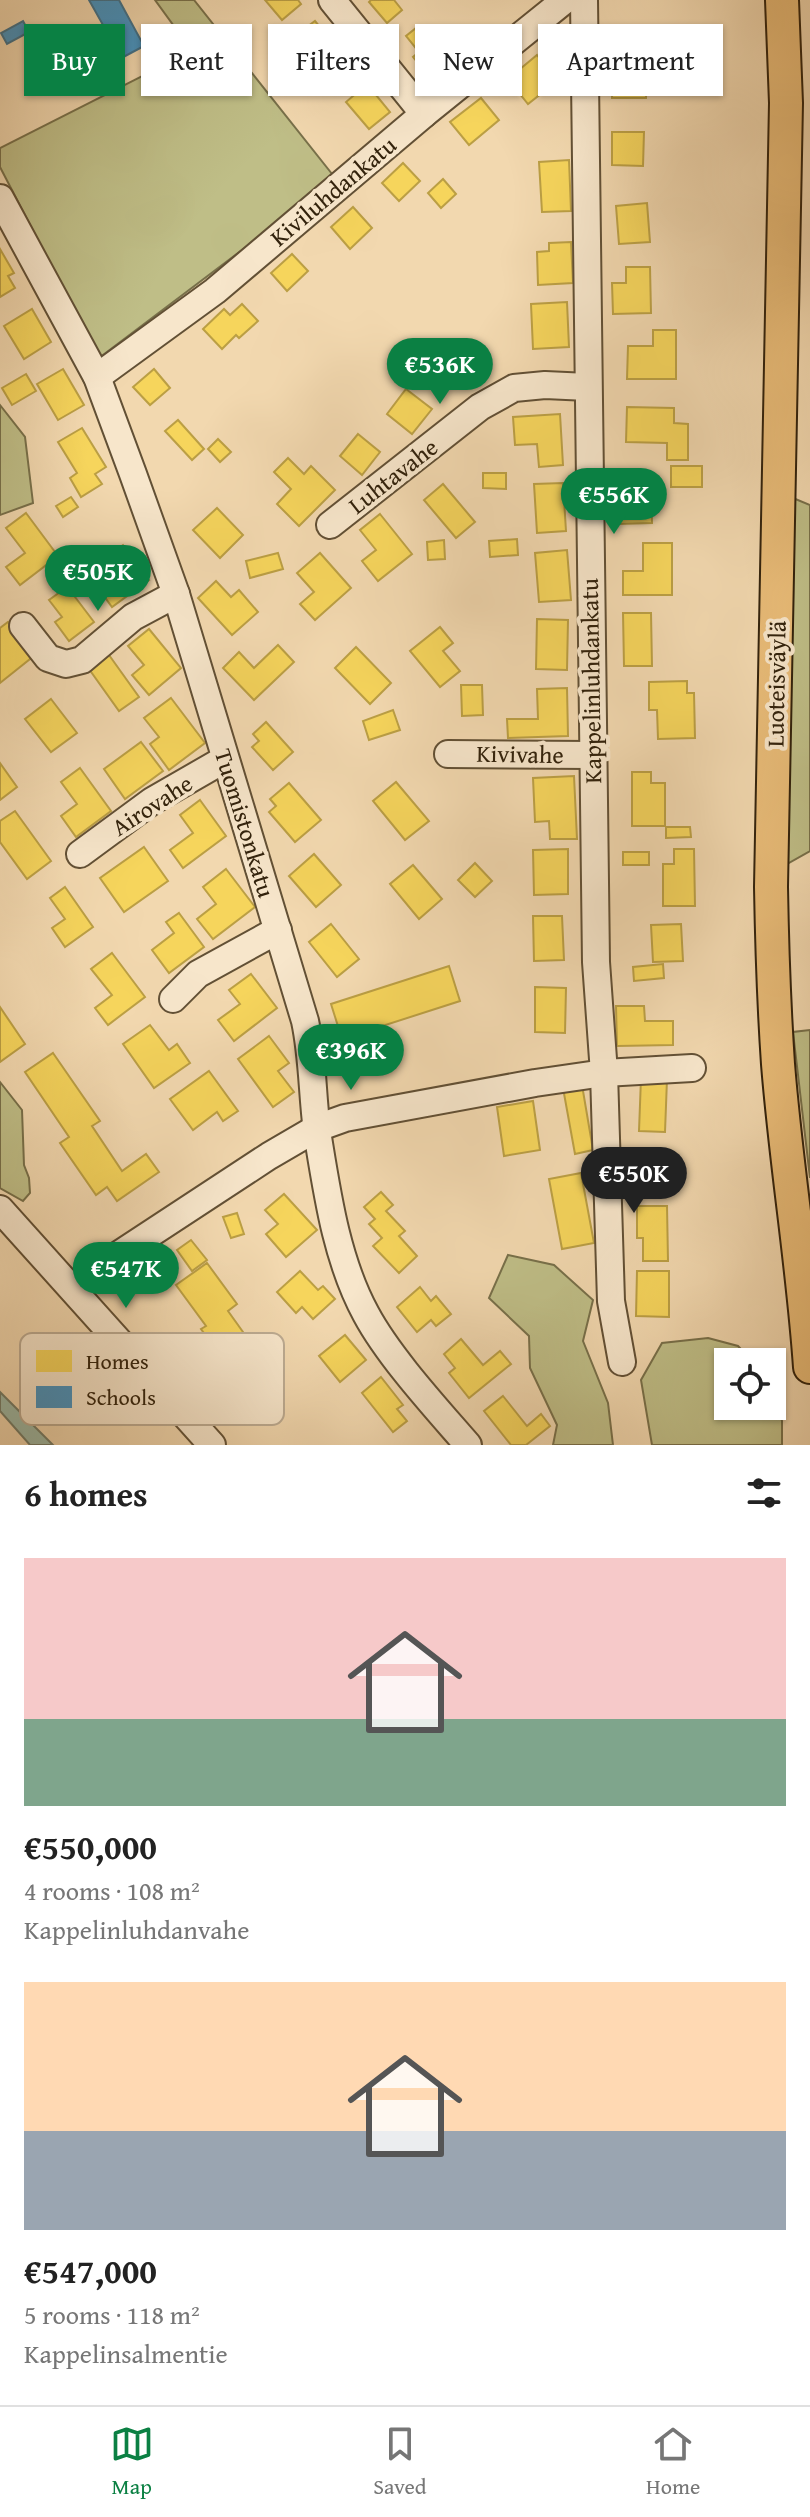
<!DOCTYPE html>
<html lang="en">
<head>
<meta charset="utf-8">
<style>
	body { margin:0; font-family:"Gentium Book Plus",serif; background:#f6f6f6; color:#222; height:100vh; display:flex; flex-direction:column; font-size:30px; white-space:nowrap }
	* { box-sizing:border-box; margin:0 }
	p { font-size:26px; color:#767676 }
	.icon { flex:none; width:44px; height:44px; fill:none; stroke:currentColor; stroke-width:2; stroke-linecap:round; stroke-linejoin:round }
	.map { position:relative; height:1445px; overflow:hidden }
	.side { display:flex; flex-direction:column; background:#fff; flex:1 }
	.side>* { flex:none }
	.banner { position:absolute; left:24px; top:24px; width:762px; height:72px; display:flex; gap:16px }
	.tools { position:absolute; left:714px; top:1348px; display:grid; gap:16px }
	.tools a { display:grid; place-items:center; width:72px; height:72px; border-radius:0px; background:#fff; box-shadow:0 2px 6px #0004; font-size:40px }
	.price { position:absolute; translate:-50% -68px; padding:0 18px; border-radius:28px; background:#0b8043; color:#fff; font-size:26px; line-height:52px; filter:drop-shadow(0 2px 4px #0008) }
	.price::after { content:''; position:absolute; left:50%; top:48px; width:24px; height:18px; margin-left:-12px; background:inherit; clip-path:polygon(0 0,100% 0,50% 100%) }
	.price.current { background:#222; color:#fff }
	ul { padding:0; list-style:none }
	li { display:grid; align-content:center; gap:16px; height:424px; padding:0 24px }
	li span { display:grid; place-items:center; height:248px; border-radius:0px; color:#555 }
	li>.icon { margin-inline-start:auto }
	span .icon { width:144px; height:144px; fill:#fffc; stroke-width:1 }
	li b { font-size:34px }
	h2 { display:flex; justify-content:space-between; align-items:center; height:96px; padding:0 24px; font-size:34px }
	.pill { padding:0 28px; border-radius:0px; background:#fff; box-shadow:0 2px 6px #0004; font-size:28px; line-height:72px }
	.pill.current { background:#0b8043; color:#fff }
	.tab-bar { display:flex; justify-content:space-around; align-items:center; height:112px; border-top:2px solid #e0e0e0; background:#fff; font-size:22px; color:#767676 }
	.tab-bar a { display:grid; justify-items:center; gap:4px }
	.tab-bar .current { color:#0b8043 }
	.map>svg:first-child { display:block }
	.green { fill:#bfbe87; stroke:#78704a; stroke-width:2 }
	.water { fill:#9cbaa8; stroke:#727d6a; stroke-width:2 }
	.homes { fill:#f6d55c; stroke:#bb9f44; stroke-width:2 }
	.schools { fill:#4393c3; stroke:#3e718c; stroke-width:2 }
	.lines { fill:none; stroke-linecap:round; stroke-linejoin:round }
	.minor-casing { stroke:#625035; stroke-width:30 }
	.major-casing { stroke:#32220c; stroke-width:36 }
	.minor { stroke:#f7e6cb; stroke-width:26 }
	.major { stroke:#e9bc78; stroke-width:32 }
	.labels { text-anchor:middle; dominant-baseline:central; stroke-width:8; stroke-linejoin:round; paint-order:stroke }
	.street-label { font-size:24px; fill:#32220c; stroke:#f7e6cb }
	.key { fill:#f7e6cb; stroke:#bcab92; stroke-width:2 }
	.key-label { font-size:22px; fill:#32220c }
</style>
</head>
<body>
<div class="map">
<svg width="810" height="1445" viewBox="0 0 810 1445">
	<rect width="100%" height="100%" fill="#f2d8af"/>
	<filter id="stains"><feTurbulence type="fractalNoise" baseFrequency=".0025" numOctaves="4"/><feColorMatrix values="0 0 0 0 .2 0 0 0 0 .09 0 0 0 0 .02 0 0 0 .5 -.17"/></filter>
	<radialGradient id="worn" r=".72"><stop offset=".6" stop-color="#630" stop-opacity="0"/><stop offset="1" stop-color="#630" stop-opacity=".3"/></radialGradient>
	<g class="green">
		<path d="M155,0H194L336,179L99,358L0,167V148L192,51Z"/>
		<path d="M0,405L25,437L33,503L0,515Z"/>
		<path d="M793,498L810,505V851L787,864Z"/>
		<path d="M810,1030V1178L793,1032Z"/>
		<path d="M0,1082L22,1110L24,1165L29,1178L30,1193L23,1201L0,1188Z"/>
		<path d="M508,1255L554,1265L593,1300L583,1341L608,1403L613,1445H553L557,1425L530,1368L529,1336L489,1298Z"/>
		<path d="M708,1338L738,1346L753,1362H728V1406H772V1389L782,1421V1445H652L641,1380L662,1343Z"/>
	</g>
	<path class="water" d="M0,1392L53,1445H30L0,1411Z"/>
	<g class="homes">
		<path d="M265,0H298L301,4L282,20Z"/>
		<path d="M371,0H394L402,10L387,23L369,2Z"/>
		<path d="M315,21L341,53L331,61L338,71L320,85L304,64L311,58L294,37Z"/>
		<path d="M416,28L430,45L443,34L459,55L430,78L413,57L419,52L406,36Z"/>
		<path d="M537,55L557,81L528,104L508,79Z"/>
		<path d="M613,55L647,56L646,98H612Z"/>
		<path d="M367,84L390,112L369,129L346,102Z"/>
		<path d="M481,98L499,120L469,145L450,122Z"/>
		<path d="M612,132H644L643,166L612,165Z"/>
		<path d="M569,160L571,211L542,212L539,162Z"/>
		<path d="M403,163L420,181L399,201L382,183Z"/>
		<path d="M443,179L456,194L441,208L428,193Z"/>
		<path d="M647,203L650,242L619,244L616,206Z"/>
		<path d="M353,207L372,228L350,249L331,227Z"/>
		<path d="M571,242L573,283L538,285L537,252L549,251V243Z"/>
		<path d="M0,249L14,273L8,276L15,288L0,297Z"/>
		<path d="M292,254L308,271L287,291L271,273Z"/>
		<path d="M626,267H650L651,313L613,314L612,283H626Z"/>
		<path d="M567,302L569,347L533,349L531,304Z"/>
		<path d="M242,304L258,321L239,338L236,335L222,349L203,329L224,309L230,315Z"/>
		<path d="M32,309L51,342L24,359L4,326Z"/>
		<path d="M653,330H676V379H627L628,346H653Z"/>
		<path d="M464,343L489,363L470,388L444,368Z"/>
		<path d="M63,369L84,405L58,420L37,384Z"/>
		<path d="M154,369L170,388L150,405L133,387Z"/>
		<path d="M26,374L36,391L12,405L2,388Z"/>
		<path d="M406,389L432,409L412,434L387,414Z"/>
		<path d="M627,407L674,408V423L688,424V460H667V443L626,442Z"/>
		<path d="M560,414L563,465L539,467L537,444L515,445L513,417Z"/>
		<path d="M178,420L204,449L192,460L165,431Z"/>
		<path d="M82,428L106,467L95,474L102,484L81,497L70,478L77,473L58,442Z"/>
		<path d="M358,434L380,452L362,475L340,456Z"/>
		<path d="M218,439L231,452L220,462L208,449Z"/>
		<path d="M288,458L304,474L311,466L335,490L299,526L277,504L291,489L274,472Z"/>
		<rect x="671" y="466" width="31" height="21"/>
		<path d="M483,473H506V489L483,488Z"/>
		<path d="M651,474L652,523L618,524L616,475Z"/>
		<path d="M563,483L566,531L537,533L534,484Z"/>
		<path d="M443,484L475,522L456,538L424,500Z"/>
		<path d="M71,497L78,507L63,517L56,506Z"/>
		<path d="M217,508L243,535L220,558L193,530Z"/>
		<path d="M26,513L58,556L20,585L6,567L25,553L6,528Z"/>
		<path d="M380,514L412,554L378,581L362,561L376,550L360,530Z"/>
		<path d="M517,539L518,555L490,557L489,541Z"/>
		<path d="M444,540L445,559L428,560L427,542Z"/>
		<path d="M643,543H672V595H623V571H643Z"/>
		<path d="M123,545L149,580L112,607L98,588L112,578L100,561Z"/>
		<path d="M567,550L571,600L539,602L535,553Z"/>
		<path d="M278,553L283,569L250,578L246,561Z"/>
		<path d="M320,553L351,588L315,620L300,604L314,592L297,573Z"/>
		<path d="M69,563L84,583L72,593L94,622L69,641L55,622L62,617L49,600L60,592L49,578Z"/>
		<path d="M216,581L231,597L239,590L258,612L232,635L198,598Z"/>
		<path d="M623,613H651L652,666H624Z"/>
		<path d="M537,619L568,620L567,670L536,669Z"/>
		<path d="M8,622L35,655L0,683V628Z"/>
		<path d="M440,627L453,643L443,651L460,671L440,687L410,651Z"/>
		<path d="M149,629L181,668L149,695L132,675L144,665L128,646Z"/>
		<path d="M278,645L294,662L254,700L223,668L239,652L254,668Z"/>
		<path d="M356,647L391,683L370,704L335,668Z"/>
		<path d="M109,655L139,697L119,711L89,669Z"/>
		<path d="M687,681V693H694L695,738L658,739L657,710H649V682Z"/>
		<path d="M461,685H482L483,715L462,716Z"/>
		<path d="M567,688L568,736L508,738L507,719H538L537,689Z"/>
		<path d="M171,698L205,743L169,770L150,744L159,737L144,718Z"/>
		<path d="M51,699L77,733L51,752L25,719Z"/>
		<path d="M393,710L400,730L369,740L363,721Z"/>
		<path d="M266,722L293,752L273,770L252,747L259,741L253,734Z"/>
		<path d="M141,742L163,771L125,799L104,769Z"/>
		<path d="M0,763L17,787L0,800Z"/>
		<path d="M80,768L111,811L76,837L61,816L77,804L61,782Z"/>
		<path d="M632,772H651V783H665V826H632Z"/>
		<path d="M574,776L577,839H550L549,821L535,822L533,778Z"/>
		<path d="M396,782L429,821L405,840L373,801Z"/>
		<path d="M289,783L321,820L295,842L269,812L276,806L270,799Z"/>
		<path d="M200,800L226,836L183,868L170,850L193,833L180,815Z"/>
		<path d="M15,811L51,861L27,879L0,842V821Z"/>
		<path d="M666,827H690L691,837L666,838Z"/>
		<path d="M144,847L168,881L124,912L100,878Z"/>
		<path d="M568,849V894L534,895L533,850Z"/>
		<path d="M674,849H694L695,906H663V864H674Z"/>
		<rect x="623" y="852" width="26" height="13"/>
		<path d="M314,854L341,885L316,907L289,876Z"/>
		<path d="M475,863L492,881L475,897L458,880Z"/>
		<path d="M413,865L442,899L419,919L390,884Z"/>
		<path d="M226,869L255,907L213,939L197,919L216,904L203,887Z"/>
		<path d="M65,887L93,927L65,947L52,928L65,919L50,898Z"/>
		<path d="M179,913L204,947L169,973L152,950L174,933L166,922Z"/>
		<path d="M533,916H562L564,960L534,961Z"/>
		<path d="M331,924L359,959L337,977L309,942Z"/>
		<path d="M681,924L683,961L653,962L651,925Z"/>
		<path d="M112,953L145,997L108,1025L95,1008L112,995L91,969Z"/>
		<path d="M663,964L664,978L634,981L633,967Z"/>
		<path d="M449,966L460,1001L342,1039L331,1004Z"/>
		<path d="M251,974L277,1008L234,1041L218,1020L240,1004L229,990Z"/>
		<path d="M535,987L566,988L565,1033L535,1032Z"/>
		<path d="M616,1006H644L645,1021H673V1045L617,1046Z"/>
		<path d="M0,1007L25,1044L0,1062Z"/>
		<path d="M150,1025L169,1050L177,1044L190,1063L154,1088L123,1044Z"/>
		<path d="M269,1036L289,1063L278,1071L294,1092L273,1107L238,1059Z"/>
		<path d="M53,1053L100,1121L92,1126L122,1171L146,1154L159,1172L117,1201L107,1187L96,1195L60,1143L69,1137L25,1072Z"/>
		<path d="M209,1071L238,1111L223,1121L217,1112L193,1130L170,1099Z"/>
		<path d="M641,1078L667,1079L665,1132L639,1131Z"/>
		<path d="M582,1085L593,1150L575,1154L563,1088Z"/>
		<path d="M533,1101L540,1150L504,1156L497,1107Z"/>
		<path d="M637,1153H666L665,1196L636,1195Z"/>
		<path d="M581,1173L594,1243L562,1249L549,1179Z"/>
		<path d="M381,1192L393,1205L386,1211L405,1231L399,1236L417,1256L399,1273L373,1246L382,1238L369,1224L375,1219L364,1207Z"/>
		<path d="M284,1194L317,1230L286,1257L266,1234L278,1224L265,1210Z"/>
		<path d="M637,1206H667L668,1261H643V1238H637Z"/>
		<path d="M237,1213L244,1234L231,1238L223,1217Z"/>
		<path d="M191,1240L207,1260L192,1271L177,1250Z"/>
		<path d="M207,1263L237,1304L228,1311L243,1332L217,1351L201,1329L206,1326L176,1285Z"/>
		<path d="M300,1271L318,1290L323,1286L335,1299L313,1319L302,1307L296,1313L277,1292Z"/>
		<path d="M637,1271H669V1317L636,1316Z"/>
		<path d="M420,1287L431,1301L436,1296L451,1314L436,1326L431,1320L417,1332L397,1307Z"/>
		<path d="M345,1335L366,1360L340,1382L319,1356Z"/>
		<path d="M461,1339L483,1365L500,1351L511,1364L469,1398L449,1373L455,1368L444,1354Z"/>
		<path d="M381,1377L403,1405L397,1409L407,1421L393,1432L362,1393Z"/>
		<path d="M503,1396L527,1426L541,1414L550,1426L526,1445H511L484,1411Z"/>
	</g>
	<g class="schools">
		<path d="M89,0H119L144,46L71,85L57,59L107,32Z"/>
		<path d="M23,21L29,32L7,44L1,33Z"/>
	</g>
	<g class="lines">
		<defs>
			<g id="minor">
				<path d="M332,0L424,114"/>
				<path d="M584,0L596,962L604,1073L611,1301L622,1362"/>
				<path d="M0,198L97,377L133,474L176,594L305,1021C313,1058 312,1094 317,1131C327,1192 336,1259 366,1314C389,1357 436,1408 468,1445"/>
				<path d="M97,377L215,291L424,114L565,0"/>
				<path d="M330,525L480,407L514,388L545,385L588,387"/>
				<path d="M23,626L48,658L66,664L82,660L133,617L176,594"/>
				<path d="M448,754L592,755"/>
				<path d="M80,854L152,801L225,759"/>
				<path d="M173,999L198,974L278,930"/>
				<path d="M0,1209L212,1445"/>
				<path d="M73,1289L115,1257L269,1156L317,1128L345,1118L535,1083L604,1073L692,1068"/>
			</g>
			<path id="major" d="M782,0L786,103L771,887C772,946 774,1005 778,1064C786,1165 803,1265 810,1367"/>
		</defs>
		<use href="#minor" class="minor-casing"/>
		<use href="#major" class="major-casing"/>
		<use href="#minor" class="minor"/>
		<use href="#major" class="major"/>
	</g>
	<g class="labels">
		<g class="street-label">
			<text transform="translate(333 191) rotate(-40)">Kiviluhdankatu</text>
			<text transform="translate(393 476) rotate(-38)">Luhtavahe</text>
			<text transform="translate(591 681) rotate(-91)">Kappelinluhdankatu</text>
			<text transform="translate(776 684) rotate(-89)">Luoteisväylä</text>
			<text transform="translate(520 754) rotate(1)">Kivivahe</text>
			<text transform="translate(152 805) rotate(-33)">Airovahe</text>
			<text transform="translate(245 823) rotate(73)">Tuomistonkatu</text>
		</g>
	</g>
	<rect x="20" y="1333" width="264" height="92" rx="12" class="key"/>
	<rect x="36" y="1350" width="36" height="22" fill="#f6d55c"/>
	<rect x="36" y="1386" width="36" height="22" fill="#4393c3"/>
	<g class="key-label">
		<text x="86" y="1369">Homes</text>
		<text x="86" y="1405">Schools</text>
	</g>
	<rect width="100%" height="100%" filter="url(#stains)"/>
	<rect width="100%" height="100%" fill="url(#worn)"/>
</svg>
<div class="tools">
<a><svg class="icon" aria-label="locate" viewBox="0 0 24 24"><circle cx="12" cy="12" r="6"/><path d="M12 2v4M12 18v4M2 12h4M18 12h4"/></svg></a>
</div>
<b class="price" style="left:440px;top:406px">€536K</b>
<b class="price" style="left:614px;top:536px">€556K</b>
<b class="price" style="left:98px;top:613px">€505K</b>
<b class="price" style="left:351px;top:1092px">€396K</b>
<b class="price current" style="left:634px;top:1215px">€550K</b>
<b class="price" style="left:126px;top:1310px">€547K</b>
<div class="banner">
<a class="pill current">Buy</a>
<a class="pill">Rent</a>
<a class="pill">Filters</a>
<a class="pill">New</a>
<a class="pill">Apartment</a>
</div>
</div>
<section class="side">
<h2>6 homes<svg class="icon" aria-label="filters" viewBox="0 0 24 24"><path d="M4 7h16M4 17h16"/><circle cx="9" cy="7" r="2"/><circle cx="15" cy="17" r="2"/></svg></h2>
<ul>
<li><span style="background:linear-gradient(#f6c9c9 65%,#7fa58c 0)"><svg class="icon" aria-label="home" viewBox="0 0 24 24"><path d="M3 11l9-7 9 7M6 9v11h12V9"/></svg></span><div><b>€550,000</b><p>4 rooms · 108 m²</p><p>Kappelinluhdanvahe</p></div></li>
<li><span style="background:linear-gradient(#ffd9b3 60%,#9aa5b1 0)"><svg class="icon" aria-label="home" viewBox="0 0 24 24"><path d="M3 11l9-7 9 7M6 9v11h12V9"/></svg></span><div><b>€547,000</b><p>5 rooms · 118 m²</p><p>Kappelinsalmentie</p></div></li>
</ul>
</section>
<nav class="tab-bar">
<a class="current"><svg class="icon" aria-label="map" viewBox="0 0 24 24"><path d="M3 6l6-2 6 2 6-2v14l-6 2-6-2-6 2zM9 4v14M15 6v14"/></svg>Map</a>
<a><svg class="icon" aria-label="saved" viewBox="0 0 24 24"><path d="M7 4h10v16l-5-4-5 4z"/></svg>Saved</a>
<a><svg class="icon" aria-label="home" viewBox="0 0 24 24"><path d="M3 11l9-7 9 7M6 9v11h12V9"/></svg>Home</a>
</nav>
</body>
</html>
